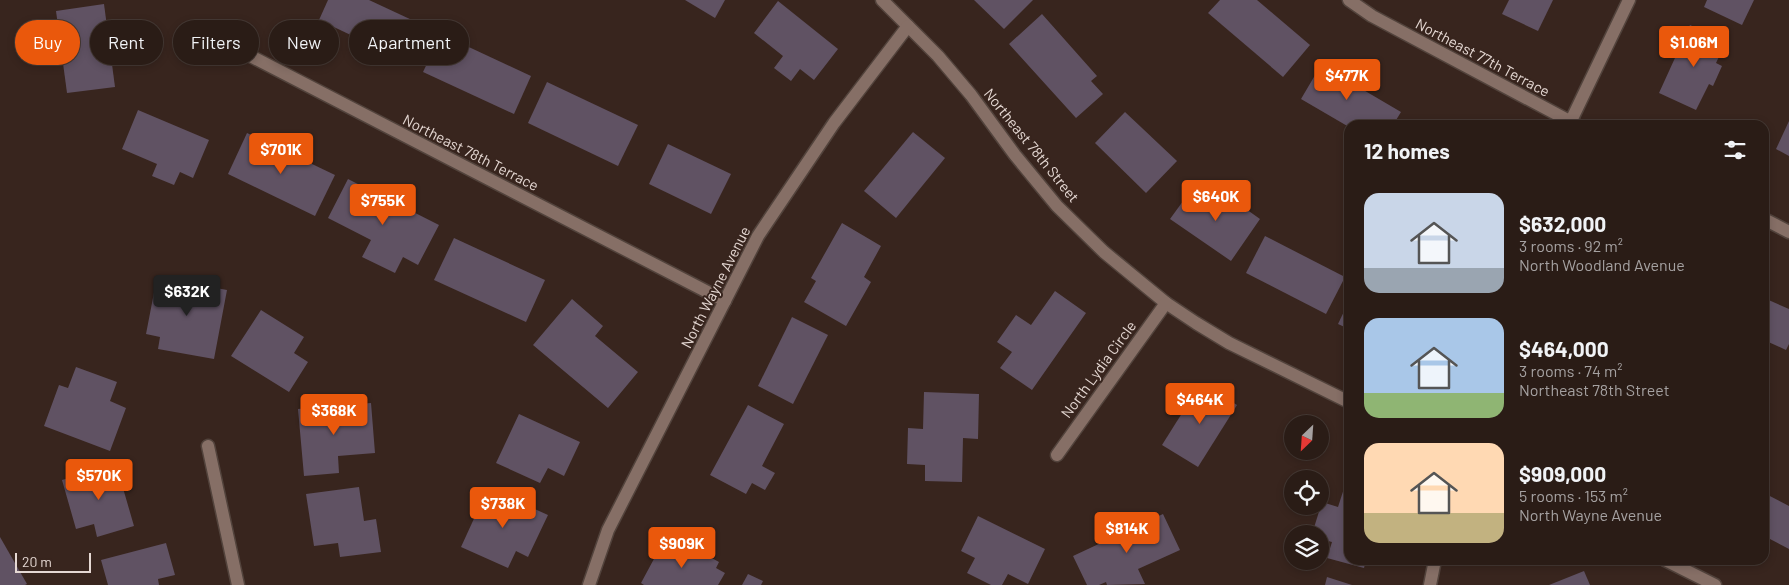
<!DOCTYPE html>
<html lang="en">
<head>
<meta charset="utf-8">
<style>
	body { margin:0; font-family:Barlow,sans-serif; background:#32251f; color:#f1f3f6; height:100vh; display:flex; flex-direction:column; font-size:19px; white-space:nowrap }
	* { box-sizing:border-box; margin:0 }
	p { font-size:16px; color:#a5a1a1 }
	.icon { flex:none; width:28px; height:28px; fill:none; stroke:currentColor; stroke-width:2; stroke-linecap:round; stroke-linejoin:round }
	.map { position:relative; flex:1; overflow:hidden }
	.side { position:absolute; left:1344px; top:120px; width:425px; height:445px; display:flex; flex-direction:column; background:#2a1c16; border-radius:15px; box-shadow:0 2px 8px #0003,0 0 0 1px #463a35 }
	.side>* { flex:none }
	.banner { position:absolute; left:15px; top:20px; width:475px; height:45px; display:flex; gap:10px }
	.needle { width:32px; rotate:205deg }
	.tools { position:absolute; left:1284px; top:415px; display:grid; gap:10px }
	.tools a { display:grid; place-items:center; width:45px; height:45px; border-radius:50%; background:#2a1c16; box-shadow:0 2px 8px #0003,0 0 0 1px #463a35; font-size:25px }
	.scale { position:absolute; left:15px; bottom:12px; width:76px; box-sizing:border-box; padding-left:5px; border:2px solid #e5d8d3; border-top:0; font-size:14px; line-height:18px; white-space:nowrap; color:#e5d8d3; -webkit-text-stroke:4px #38251e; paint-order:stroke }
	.price { position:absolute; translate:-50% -42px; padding:0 11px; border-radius:5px; background:#ea580c; color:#fff; font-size:16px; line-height:32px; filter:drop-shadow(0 1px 2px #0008) }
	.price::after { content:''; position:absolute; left:50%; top:30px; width:15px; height:11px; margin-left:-8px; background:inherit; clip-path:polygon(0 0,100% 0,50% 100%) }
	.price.selected { background:#222; color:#fff }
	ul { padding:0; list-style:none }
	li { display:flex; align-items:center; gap:15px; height:125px; padding:0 20px }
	li span { display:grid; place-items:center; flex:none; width:140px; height:100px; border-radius:15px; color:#555 }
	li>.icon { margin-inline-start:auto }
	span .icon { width:60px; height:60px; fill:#fffc; stroke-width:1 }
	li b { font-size:21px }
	h2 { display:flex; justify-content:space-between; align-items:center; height:60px; padding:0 20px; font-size:21px }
	.tag { padding:0 18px; border-radius:22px; background:#2a1c16; box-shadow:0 2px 8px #0003,0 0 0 1px #463a35; font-size:18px; line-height:45px }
	.tag.selected { background:#ea580c; color:#fff }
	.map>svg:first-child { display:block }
	.building { fill:#605263 }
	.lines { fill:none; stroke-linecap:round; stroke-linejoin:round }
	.minor-casing { stroke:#52433c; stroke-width:15 }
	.minor { stroke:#866f66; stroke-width:12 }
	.labels { text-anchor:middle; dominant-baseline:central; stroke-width:4; stroke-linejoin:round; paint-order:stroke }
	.street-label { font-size:15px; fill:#e5d8d3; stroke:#38251e }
</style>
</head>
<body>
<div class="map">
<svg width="1789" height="585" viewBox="0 0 1789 585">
	<rect width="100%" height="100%" fill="#38251e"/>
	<g class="building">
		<path d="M328,0H369L427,27L410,63L319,20Z"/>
		<path d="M685,0H725L715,18Z"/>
		<path d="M974,0H1033L1004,29Z"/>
		<path d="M1220,0H1257L1310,45L1283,77L1208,13Z"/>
		<path d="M1509,0H1553L1538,31L1502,14Z"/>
		<path d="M1707,0H1754L1742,25L1704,7Z"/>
		<path d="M778,1L838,49L814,80L800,69L791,81L774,68L783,56L754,33Z"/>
		<path d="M104,4L115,87L67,93L56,11Z"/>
		<path d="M1042,14L1097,76L1091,81L1103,94L1076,118L1009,44Z"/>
		<path d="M1690,25L1726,42L1716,63L1722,66L1713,86L1709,84L1696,110L1659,93Z"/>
		<path d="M441,34L531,76L514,114L423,72Z"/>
		<path d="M1321,65L1401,112L1393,125H1349V127L1301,99Z"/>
		<path d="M547,82L638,125L618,166L528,123Z"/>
		<path d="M138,110L209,140L193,178L180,172L174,185L152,176L157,164L122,149Z"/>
		<path d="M1125,112L1177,161L1146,193L1095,143Z"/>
		<path d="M1789,121V156L1776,149Z"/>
		<path d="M913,132L945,158L896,218L864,191Z"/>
		<path d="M247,133L335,175L315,216L228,174Z"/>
		<path d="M668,144L731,174L711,214L649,184Z"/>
		<path d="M348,179L439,225L418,265L403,257L395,273L362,257L371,240L328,218Z"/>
		<path d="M1194,186L1225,208L1232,199L1260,219L1231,261L1170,219Z"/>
		<path d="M842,223L881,246L864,277L871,282L846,326L804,302L816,281L811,278Z"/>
		<path d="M1265,236L1345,277L1326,314L1246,273Z"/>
		<path d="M454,238L545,280L526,322L434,280Z"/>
		<path d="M157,277L227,290L214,359L158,349L160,337L146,334Z"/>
		<path d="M1055,291L1086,313L1032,390L1000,368L1012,352L997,342L1016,315L1031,325Z"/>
		<path d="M1764,298L1789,309V344L1786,350L1764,340Z"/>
		<path d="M572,299L603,326L595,336L638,372L608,408L533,345Z"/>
		<path d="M1349,301V329L1338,324Z"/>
		<path d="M261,310L304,337L294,353L308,362L289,392L231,356Z"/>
		<path d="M792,317L828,335L793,404L758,386Z"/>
		<path d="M76,367L117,382L110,401L126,408L110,451L44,426L59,385L68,388Z"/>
		<path d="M1201,383L1237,405L1198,467L1162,445Z"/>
		<path d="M924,392L979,394L978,439L963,438L962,482L925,481V465L907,464L908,428L923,429Z"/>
		<path d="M371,403L375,453L338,456L339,473L304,476L298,409Z"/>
		<path d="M748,405L784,424L762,466L775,473L765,490L752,483L746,494L710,475Z"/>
		<path d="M519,414L580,442L564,476L548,468L540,483L496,463Z"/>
		<path d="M116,464L134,526L97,537L94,524L76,529L62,480Z"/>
		<path d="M1349,473V560H1366L1364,568L1327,558L1332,542L1320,539V534H1312L1322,502L1338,507Z"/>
		<path d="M359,487L364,521L376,519L381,552L340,557L338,543L314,546L306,494Z"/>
		<path d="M488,488L548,515L528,557L516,551L508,568L461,547Z"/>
		<path d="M1764,493L1789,506V549L1770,539L1767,544L1764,542Z"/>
		<path d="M1163,514L1180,550L1138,569L1145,584L1107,585L1106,582L1099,585H1087L1073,556Z"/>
		<path d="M978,516L1045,549L1028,584L1008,574L1002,585H991L967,573L975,558L961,551Z"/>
		<path d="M0,537L27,584L25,585H0Z"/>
		<path d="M166,543L175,575L158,579L159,585H108L101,560Z"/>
		<path d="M662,544L675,550L678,546L695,555L697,550L719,562L716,568L725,573L718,585H644L641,583Z"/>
		<path d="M1584,571L1590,585H1549Z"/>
		<path d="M748,574L763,581L761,585H742Z"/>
		<path d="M1327,577L1352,585H1325Z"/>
	</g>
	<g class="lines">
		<defs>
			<g id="minor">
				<path d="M882,0L938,56L971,95L1015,155L1057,206L1104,252L1166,303L1196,323L1229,343L1349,402"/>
				<path d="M1349,0L1372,16L1577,125"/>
				<path d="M202,31L725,301"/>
				<path d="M1569,125L1629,0"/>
				<path d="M1764,219L1789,232"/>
				<path d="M208,446L238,585"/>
				<path d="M1057,455L1166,303"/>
				<path d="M1665,560L1715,585"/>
				<path d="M589,585L608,530L758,236L834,123L908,26"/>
				<path d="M1430,585L1435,560"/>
			</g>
		</defs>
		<use href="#minor" class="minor-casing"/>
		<use href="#minor" class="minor"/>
	</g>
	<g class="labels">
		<g class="street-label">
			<text transform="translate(1483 57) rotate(28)">Northeast 77th Terrace</text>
			<text transform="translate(1032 145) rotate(51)">Northeast 78th Street</text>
			<text transform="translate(471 152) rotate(27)">Northeast 78th Terrace</text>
			<text transform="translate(715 287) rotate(-63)">North Wayne Avenue</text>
			<text transform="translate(1098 369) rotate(-54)">North Lydia Circle</text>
		</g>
	</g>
</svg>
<div class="tools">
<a><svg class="needle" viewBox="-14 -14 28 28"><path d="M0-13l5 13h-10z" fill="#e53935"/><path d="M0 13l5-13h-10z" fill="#a5a1a1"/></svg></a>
<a><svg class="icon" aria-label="locate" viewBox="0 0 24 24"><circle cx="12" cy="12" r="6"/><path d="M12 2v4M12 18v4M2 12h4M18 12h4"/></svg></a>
<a><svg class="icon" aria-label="layers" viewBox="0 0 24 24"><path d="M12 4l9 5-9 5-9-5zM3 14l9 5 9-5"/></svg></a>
</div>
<div class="scale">20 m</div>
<b class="price" style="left:1694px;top:68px">$1.06M</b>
<b class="price" style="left:1347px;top:101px">$477K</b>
<b class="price" style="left:281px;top:175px">$701K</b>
<b class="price" style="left:1216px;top:222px">$640K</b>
<b class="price" style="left:383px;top:226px">$755K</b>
<b class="price selected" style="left:187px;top:317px">$632K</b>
<b class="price" style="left:1200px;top:425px">$464K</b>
<b class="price" style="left:334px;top:436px">$368K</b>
<b class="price" style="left:99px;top:501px">$570K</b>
<b class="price" style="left:503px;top:529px">$738K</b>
<b class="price" style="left:1127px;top:554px">$814K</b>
<b class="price" style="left:682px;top:569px">$909K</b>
<div class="banner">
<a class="tag selected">Buy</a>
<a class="tag">Rent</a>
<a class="tag">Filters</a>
<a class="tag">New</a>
<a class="tag">Apartment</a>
</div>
<section class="side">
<h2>12 homes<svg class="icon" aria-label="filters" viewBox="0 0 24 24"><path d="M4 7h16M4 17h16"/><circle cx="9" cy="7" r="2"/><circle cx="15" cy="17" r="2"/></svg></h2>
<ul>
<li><span style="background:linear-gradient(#c9d6e8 75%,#9aa5b1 0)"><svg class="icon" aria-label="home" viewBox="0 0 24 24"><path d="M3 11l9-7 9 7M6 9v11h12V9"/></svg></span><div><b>$632,000</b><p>3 rooms · 92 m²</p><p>North Woodland Avenue</p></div></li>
<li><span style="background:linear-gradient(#a9c7e8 75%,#8fb573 0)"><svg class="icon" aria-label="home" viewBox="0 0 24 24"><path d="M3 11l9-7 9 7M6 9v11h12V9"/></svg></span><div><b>$464,000</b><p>3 rooms · 74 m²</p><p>Northeast 78th Street</p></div></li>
<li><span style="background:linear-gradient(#ffd9b3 70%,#c2b280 0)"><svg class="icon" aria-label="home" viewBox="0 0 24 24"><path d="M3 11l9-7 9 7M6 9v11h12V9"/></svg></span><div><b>$909,000</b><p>5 rooms · 153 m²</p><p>North Wayne Avenue</p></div></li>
</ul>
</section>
</div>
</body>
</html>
